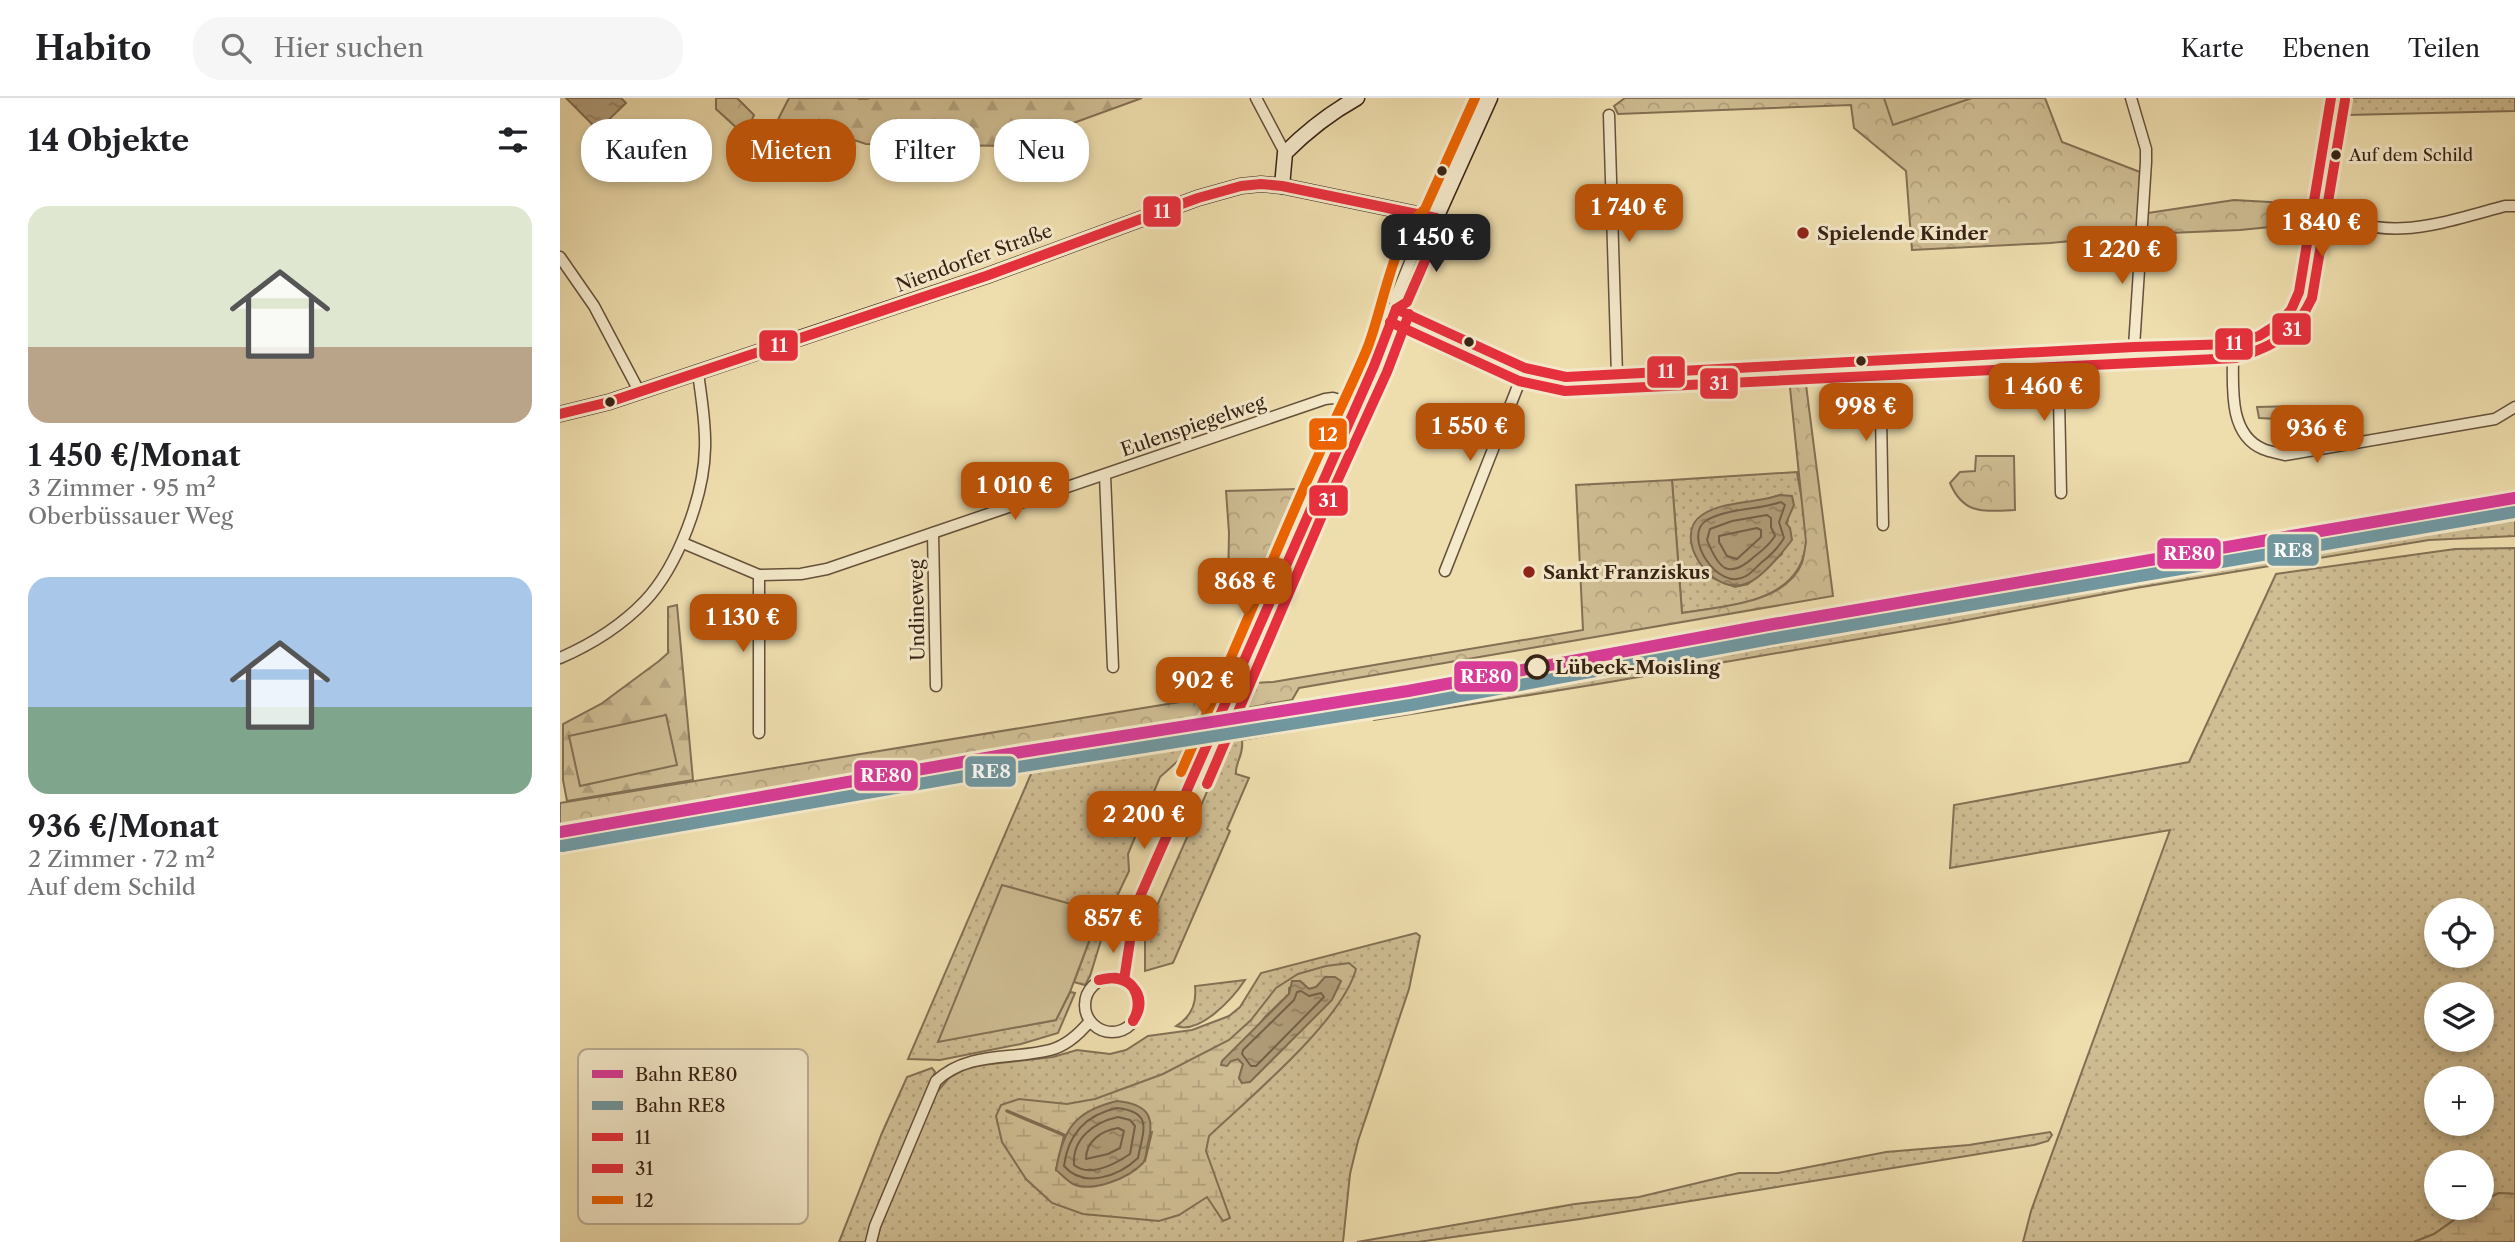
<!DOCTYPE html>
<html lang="de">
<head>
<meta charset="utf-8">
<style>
	body { margin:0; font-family:"Libre Caslon Text",serif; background:#f6f6f6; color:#202124; height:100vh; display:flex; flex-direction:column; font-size:26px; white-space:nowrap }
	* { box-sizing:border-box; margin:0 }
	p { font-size:23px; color:#757577 }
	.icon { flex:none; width:38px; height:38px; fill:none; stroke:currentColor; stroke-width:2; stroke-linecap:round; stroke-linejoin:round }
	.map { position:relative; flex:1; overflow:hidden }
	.drawer { display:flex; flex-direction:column; background:#fff; width:560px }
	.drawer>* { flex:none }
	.banner { position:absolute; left:21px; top:21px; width:665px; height:63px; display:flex; gap:14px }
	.tools { position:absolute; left:1864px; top:800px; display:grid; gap:14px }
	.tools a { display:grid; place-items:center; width:70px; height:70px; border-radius:50%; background:#fff; box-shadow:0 4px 10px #0003; font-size:35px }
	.price { position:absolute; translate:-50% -60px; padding:0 16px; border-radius:14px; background:#b45309; color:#fff; font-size:23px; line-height:46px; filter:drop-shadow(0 2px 4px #0008) }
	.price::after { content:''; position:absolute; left:50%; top:42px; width:21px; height:16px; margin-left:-10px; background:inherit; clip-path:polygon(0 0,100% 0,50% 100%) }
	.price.active { background:#222; color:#fff }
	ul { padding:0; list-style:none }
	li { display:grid; align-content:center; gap:14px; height:371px; padding:0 28px }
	li span { display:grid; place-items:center; height:217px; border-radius:21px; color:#555 }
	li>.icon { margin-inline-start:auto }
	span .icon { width:126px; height:126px; fill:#fffc; stroke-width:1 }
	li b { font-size:30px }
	h2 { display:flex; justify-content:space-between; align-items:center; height:84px; padding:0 28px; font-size:30px }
	.pill { padding:0 24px; border-radius:28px; background:#fff; box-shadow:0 4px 10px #0003; font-size:24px; line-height:63px }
	.pill.active { background:#b45309; color:#fff }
	header { display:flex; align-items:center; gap:42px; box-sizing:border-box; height:98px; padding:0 35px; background:#fff; border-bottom:2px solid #e0e0e0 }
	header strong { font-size:33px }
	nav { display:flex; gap:38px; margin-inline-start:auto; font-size:24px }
	.search { width:490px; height:63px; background:#f6f6f6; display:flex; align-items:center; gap:18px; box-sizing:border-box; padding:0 24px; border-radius:28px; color:#757577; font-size:26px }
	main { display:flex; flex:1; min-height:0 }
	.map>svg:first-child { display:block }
	.grass { fill:url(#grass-dots); stroke:#837054; stroke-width:2; fill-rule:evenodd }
	.forest { fill:url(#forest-firs); stroke:#837054; stroke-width:2 }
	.wetland { fill:url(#wetland-marsh); stroke:#837054; stroke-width:2; fill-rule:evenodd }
	.park { fill:url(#park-crowns); stroke:#837054; stroke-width:2 }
	.pitch { fill:#cfbd93; stroke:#837054; stroke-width:2 }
	.water { fill:url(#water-ripples); stroke:#806c51; stroke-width:2 }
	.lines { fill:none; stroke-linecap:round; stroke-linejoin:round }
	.shore { stroke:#746047; stroke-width:2 }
	.stream { stroke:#806c51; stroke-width:3.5 }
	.street-casing { stroke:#65513b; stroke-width:13 }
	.secondary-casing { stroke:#372215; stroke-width:17 }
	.street { stroke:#f4e9ca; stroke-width:10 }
	.secondary { stroke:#f4e9ca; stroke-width:14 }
	.bus-1-casing { stroke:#f4e9ca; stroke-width:16 }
	.bus-2-casing { stroke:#f4e9ca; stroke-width:16 }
	.bus-3-casing { stroke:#f4e9ca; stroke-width:16 }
	.bus-1 { stroke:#e7303d; stroke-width:10 }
	.bus-2 { stroke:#e7303d; stroke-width:10 }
	.bus-3 { stroke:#ec6400; stroke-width:10 }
	.rail-1-casing { stroke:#f4e9ca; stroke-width:18 }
	.rail-2-casing { stroke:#f4e9ca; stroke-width:18 }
	.rail-1 { stroke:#d83c96; stroke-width:12 }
	.rail-2 { stroke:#7198a1; stroke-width:12 }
	.bus-dot { fill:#372215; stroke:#f4e9ca; stroke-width:2.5 }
	.poi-dot { fill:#8f2418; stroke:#f4e9ca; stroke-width:2.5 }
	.stop-dot { fill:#f4e9ca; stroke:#372215; stroke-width:3.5 }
	.labels { text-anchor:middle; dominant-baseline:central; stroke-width:6; stroke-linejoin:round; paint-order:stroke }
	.bus-label { font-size:17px; fill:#372215; stroke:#f4e9ca; text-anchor:start }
	.poi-label { font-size:19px; font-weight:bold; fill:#372215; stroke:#f4e9ca; text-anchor:start }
	.street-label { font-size:19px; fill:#372215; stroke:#f4e9ca }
	.stop-label { font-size:19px; font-weight:bold; fill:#372215; stroke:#f4e9ca; text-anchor:start }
	.key { fill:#f4e9ca; stroke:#bbad94; stroke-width:2 }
	.key-label { font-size:19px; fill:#372215 }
	.line-badge { stroke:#f4e9ca; stroke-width:2.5 }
	.badge-label { font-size:19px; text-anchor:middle; font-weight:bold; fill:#fff }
</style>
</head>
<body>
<header>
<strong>Habito</strong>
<div class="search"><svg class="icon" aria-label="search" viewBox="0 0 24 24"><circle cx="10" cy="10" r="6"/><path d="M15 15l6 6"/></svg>Hier suchen</div>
<nav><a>Karte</a><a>Ebenen</a><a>Teilen</a></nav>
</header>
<main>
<section class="drawer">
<h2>14 Objekte<svg class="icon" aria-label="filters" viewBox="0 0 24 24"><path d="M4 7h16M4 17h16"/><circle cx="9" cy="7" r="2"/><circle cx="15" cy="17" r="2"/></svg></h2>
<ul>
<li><span style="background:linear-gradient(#dfe7d0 65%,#b9a48a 0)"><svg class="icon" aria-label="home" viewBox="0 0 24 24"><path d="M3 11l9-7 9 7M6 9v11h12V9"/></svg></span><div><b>1 450 €/Monat</b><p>3 Zimmer · 95 m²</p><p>Oberbüssauer Weg</p></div></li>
<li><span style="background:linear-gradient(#a9c7e8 60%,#7fa58c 0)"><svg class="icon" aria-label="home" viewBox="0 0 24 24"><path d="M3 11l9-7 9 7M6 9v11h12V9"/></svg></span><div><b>936 €/Monat</b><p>2 Zimmer · 72 m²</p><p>Auf dem Schild</p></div></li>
</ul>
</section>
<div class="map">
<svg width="1955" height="1144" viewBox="0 0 1955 1144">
	<defs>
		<pattern id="grass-dots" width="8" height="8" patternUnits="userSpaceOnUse" patternTransform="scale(1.75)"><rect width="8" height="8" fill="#cfbd93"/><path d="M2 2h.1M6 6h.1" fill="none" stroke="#b2a27e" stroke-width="1.8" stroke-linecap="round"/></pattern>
		<pattern id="forest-firs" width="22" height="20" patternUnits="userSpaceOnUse" patternTransform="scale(1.75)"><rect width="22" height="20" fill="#cfbd93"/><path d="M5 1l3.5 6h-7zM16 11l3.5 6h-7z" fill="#b2a27e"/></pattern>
		<pattern id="wetland-marsh" width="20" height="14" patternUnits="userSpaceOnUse" patternTransform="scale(1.75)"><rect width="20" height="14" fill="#cfbd93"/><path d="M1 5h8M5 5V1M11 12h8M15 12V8" fill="none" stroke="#b2a27e"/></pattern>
		<pattern id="park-crowns" width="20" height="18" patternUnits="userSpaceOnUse" patternTransform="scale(1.75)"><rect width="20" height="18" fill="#cfbd93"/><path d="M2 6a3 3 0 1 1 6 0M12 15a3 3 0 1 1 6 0" fill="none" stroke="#b2a27e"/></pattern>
		<pattern id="water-ripples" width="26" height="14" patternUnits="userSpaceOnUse" patternTransform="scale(1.75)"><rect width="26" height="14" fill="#b09d79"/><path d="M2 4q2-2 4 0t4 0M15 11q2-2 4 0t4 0" fill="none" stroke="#908062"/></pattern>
	</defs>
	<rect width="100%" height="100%" fill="#eeddad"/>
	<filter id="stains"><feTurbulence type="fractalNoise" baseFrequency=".00286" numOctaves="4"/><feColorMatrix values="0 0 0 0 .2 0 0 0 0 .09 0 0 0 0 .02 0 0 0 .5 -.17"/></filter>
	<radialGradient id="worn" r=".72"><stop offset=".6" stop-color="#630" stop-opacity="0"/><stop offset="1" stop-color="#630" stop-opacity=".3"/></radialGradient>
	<g class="grass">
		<path d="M1791,0H1955V13L1788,17Z"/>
		<path d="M1237,374C1240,395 1248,424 1246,444C1242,505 1167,508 1122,515L1112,382ZM1220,397L1229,415L1222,456L1188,486L1175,489L1150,479L1168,408L1200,403Z"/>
		<path d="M1955,419V438L1869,442L1576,490L1391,525L1044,585L814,622L810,619L682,642C684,659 675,663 676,676L689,680L667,731L670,733L613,865L585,873V835L671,639L701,634L704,637L1229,546L1238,541Z"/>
		<path d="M1955,450V1096L1939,1095L1922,1103V1064H1876V1110H1911L1874,1136L1854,1144H1463L1471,1113L1610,732L1390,770L1394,707L1629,664L1716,476L1895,451ZM1876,812H1922V858H1876ZM1876,896H1922V942H1876ZM1876,980H1922V1026H1876Z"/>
		<path d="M625,645L619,662L600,679L568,756L569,773L550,813L530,878L525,887L514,884L540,814L378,943L496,922L510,894L515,895L498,935L461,946L380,962L348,961L474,669Z"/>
		<path d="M856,835L860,838L849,891L798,1043L790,1076L783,1144H316L321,1127L376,995L389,980L405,971L422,967L493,959L517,952L550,956L566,952L588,938L632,932L669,918L680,909L701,875Z"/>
		<path d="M685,882C673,900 640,937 616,928C631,919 637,906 635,888Z"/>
		<path d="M372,970L375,974L307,1144H279L322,1035L347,979Z"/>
		<path d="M1490,1034L1492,1037L1488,1043L1474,1047L1020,1121L858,1144H797L1015,1106L1079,1099L1179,1075H1218L1326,1054L1409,1047Z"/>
	</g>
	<g class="forest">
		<path d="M229,0H582L450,48L306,46L279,37L218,56L208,41Z"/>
		<path d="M117,507L133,682L7,703L3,682V626L41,606L99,563L108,555V509Z"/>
	</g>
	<g class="wetland">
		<path d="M789,865L796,871C782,923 690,999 649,1038L646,1053L670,1120L663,1123L647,1099L619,1117L599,1123L523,1116L492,1105L466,1081L442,1044L436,1018L441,1007L459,1001L507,1006L535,1001L603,976L669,942L691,922L716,890L738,876L766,868ZM740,883L749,891L756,889L682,985L679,980L683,966L678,961L671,963L705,919L729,896V890ZM592,1034L585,1063L496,1072L504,1037Z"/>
		<path d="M1939,1095L1955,1096V1144H1854L1874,1136L1911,1110H1922V1103Z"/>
	</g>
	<g class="park">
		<path d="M156,0H177L194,17L191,24L179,32L156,11Z"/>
		<path d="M1065,0H1485L1502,44L1580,74L1578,114L1588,115L1674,102L1745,106L1741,126L1680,132L1586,136L1490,145L1352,152L1346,73L1294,30L1291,7L1058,16L1054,8Z"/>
		<path d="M68,46L77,51L88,73L86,77L79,80L72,79L59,60L58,51L61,47Z"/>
		<path d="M1245,279L1273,498L739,590L732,602L0,731V705L626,603L653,587L713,584L1023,532L1016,387L1112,382L1122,515C1158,509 1226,506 1242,465C1244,458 1245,450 1246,444L1229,280Z"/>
		<path d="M1740,308L1741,322L1699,320L1697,309Z"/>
		<path d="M1416,358H1454L1455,412C1425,413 1404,418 1390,385L1400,374L1415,373Z"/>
		<path d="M737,391L694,487H668L669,435L666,393Z"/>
	</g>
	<g class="pitch">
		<path d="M1324,0H1412L1333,27Z"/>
		<path d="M106,617L117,667L20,688L9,638Z"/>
		<path d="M442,787L540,814L510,894L496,922L378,944Z"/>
	</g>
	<g class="water">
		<path d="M6,0H61L66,5L38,32Z"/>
		<path d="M1220,397L1232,398L1234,407L1226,425L1230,430L1232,442C1222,455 1200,482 1185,486C1150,498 1111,437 1142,417C1164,402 1196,406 1220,397Z"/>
		<path d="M765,879H775L781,883L772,902L690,984L682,985L679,980L683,966L678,961L671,963L667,968L661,967L662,963L729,896L732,883H740L749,891L756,889Z"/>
		<path d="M557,1003C585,1006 596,1016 588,1045C586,1052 587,1060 583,1065C569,1080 532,1095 513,1086C507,1083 501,1076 496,1072C503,1031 515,1013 557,1003Z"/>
	</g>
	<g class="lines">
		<g class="shore">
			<path d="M1221,404L1225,407L1219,424L1224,440C1218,450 1211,457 1202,464C1197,468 1192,475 1186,478C1158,495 1121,437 1147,422C1169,410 1198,412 1221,404Z"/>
			<path d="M1207,417L1211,420V429L1215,438C1210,446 1203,452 1195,458C1169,482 1159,472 1147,442L1150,431L1172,423Z"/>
			<path d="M1197,430L1201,432V439L1177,461L1167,458L1159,444V438Z"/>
			<path d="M741,893L749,898L761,895L764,899L696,968H691L682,956L683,952L734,902L737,894Z"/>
			<path d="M557,1010C594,1014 583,1033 578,1060C559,1078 524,1091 504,1068C508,1036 525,1017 557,1010Z"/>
			<path d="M558,1019L570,1022L575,1028L570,1056C555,1066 530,1080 514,1067C512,1040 535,1024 558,1019Z"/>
			<path d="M558,1030L564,1033L560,1050L548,1056L526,1061C526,1043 541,1033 558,1030Z"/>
		</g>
		<g class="stream">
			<path d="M299,0H308"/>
			<path d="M447,1013L504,1037"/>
		</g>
		<defs>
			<g id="street">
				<path d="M696,0L725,55"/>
				<path d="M1571,0L1586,51V64L1574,249"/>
				<path d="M1049,17L1057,277"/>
				<path d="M1754,111C1829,145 1871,128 1945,108H1955"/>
				<path d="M0,159L34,208L79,293"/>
				<path d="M836,211L965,270L1006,279L1574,249L1673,246L1699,238L1718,226L1731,212L1739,194L1771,0"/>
				<path d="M836,211L847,204L877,135L876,120"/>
				<path d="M1673,246C1674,280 1665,335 1703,351C1710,354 1718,355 1725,357L1935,321L1955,309"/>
				<path d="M1498,254L1501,395"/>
				<path d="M1320,263L1323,427"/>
				<path d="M545,377L553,569"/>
				<path d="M373,435L376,588"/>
				<path d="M123,445L199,477L241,476L267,471L765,301L773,300L796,307"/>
				<path d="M885,473L965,270"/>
				<path d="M199,477V635"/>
				<path d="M0,560C30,547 62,527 85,503C118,468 144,398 145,350C146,325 141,299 138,274"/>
				<circle cx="552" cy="907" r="27"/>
				<path d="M564,882C570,858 567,833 575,810C641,665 702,518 767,372C782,337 838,232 835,201L864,130L876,120"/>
				<path d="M311,1144L315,1128L376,983C408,953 450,962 490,952C506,948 520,935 530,923"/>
			</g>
			<g id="secondary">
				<path d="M722,88L725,55C747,33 770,15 797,0"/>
				<path d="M0,316L49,304L306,218L426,178L638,100L681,88L701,86L722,88L876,120L930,0"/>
			</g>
		</defs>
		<use href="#street" class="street-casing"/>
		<use href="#secondary" class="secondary-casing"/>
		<use href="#street" class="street"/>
		<use href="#secondary" class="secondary"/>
		<defs>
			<g id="bus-1">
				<path d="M836,211L965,270L1006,279L1574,249L1673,246L1699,238L1718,226L1731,212L1739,194L1771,0"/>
				<path d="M0,316L49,304L426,178L638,100L681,88L701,86L722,88L876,120"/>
				<path d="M539,882C566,874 592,896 573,923"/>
				<path d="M539,882C544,882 552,879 557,880C578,883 582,907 573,923"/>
				<path d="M564,882L575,810L814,268L836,211L847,204L877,135L876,120"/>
			</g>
			<g id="bus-2">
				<path d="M830,224L959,283L1005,293L1676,260C1714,248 1735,237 1752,200L1785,2"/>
				<path d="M647,686L770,399L827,274L849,216"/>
			</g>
			<path id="bus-3" d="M621,674C663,580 702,486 743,392C763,345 787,299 807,251C823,212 832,138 865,111L915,0"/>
		</defs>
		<use href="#bus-1" class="bus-1-casing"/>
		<use href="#bus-2" class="bus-2-casing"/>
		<use href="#bus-3" class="bus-3-casing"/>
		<use href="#bus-1" class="bus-1"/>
		<use href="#bus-2" class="bus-2"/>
		<use href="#bus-3" class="bus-3"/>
		<defs>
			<path id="rail-1" d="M0,734L443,657L848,593L1208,527L1955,400"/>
			<path id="rail-2" d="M2,748L445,671L851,607L1210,541L1955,414"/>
		</defs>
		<use href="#rail-1" class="rail-1-casing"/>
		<use href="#rail-2" class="rail-2-casing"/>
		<use href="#rail-1" class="rail-1"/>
		<use href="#rail-2" class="rail-2"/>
	</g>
	<g class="bus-dot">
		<circle cx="1776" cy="57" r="6"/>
		<circle cx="882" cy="73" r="6"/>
		<circle cx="909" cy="244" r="6"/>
		<circle cx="1301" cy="263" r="6"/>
		<circle cx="50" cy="304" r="6"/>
	</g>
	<g class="poi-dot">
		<circle cx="1243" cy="135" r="7"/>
		<circle cx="969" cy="474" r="7"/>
	</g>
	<circle class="stop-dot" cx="977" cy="569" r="11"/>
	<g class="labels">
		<g class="bus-label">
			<text x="1789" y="57">Auf dem Schild</text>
		</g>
		<g class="poi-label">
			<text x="1257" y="135">Spielende Kinder</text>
			<text x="983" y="474">Sankt Franziskus</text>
		</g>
		<g class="street-label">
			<text transform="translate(414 160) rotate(-20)">Niendorfer Straße</text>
			<text transform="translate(633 328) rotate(-19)">Eulenspiegelweg</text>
			<text transform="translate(357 512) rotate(-91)">Undineweg</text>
		</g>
		<g class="stop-label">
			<text x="995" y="569">Lübeck-Moisling</text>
		</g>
	</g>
	<rect x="18" y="951" width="230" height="175" rx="10" class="key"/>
	<rect x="32" y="972" width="31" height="8" fill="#d83c96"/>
	<rect x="32" y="1003" width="31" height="9" fill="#7198a1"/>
	<rect x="32" y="1035" width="31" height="8" fill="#e7303d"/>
	<rect x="32" y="1066" width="31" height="9" fill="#e7303d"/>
	<rect x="32" y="1098" width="31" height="8" fill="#ec6400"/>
	<g class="key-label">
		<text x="75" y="983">Bahn RE80</text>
		<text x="75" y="1014">Bahn RE8</text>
		<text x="75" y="1046">11</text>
		<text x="75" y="1077">31</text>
		<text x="75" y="1109">12</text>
	</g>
	<g class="line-badge">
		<rect x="582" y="97" width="40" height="33" rx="7" fill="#e7303d"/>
		<rect x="1711" y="214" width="41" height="34" rx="7" fill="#e7303d"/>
		<rect x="1654" y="229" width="40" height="34" rx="7" fill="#e7303d"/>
		<rect x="198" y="231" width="41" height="33" rx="7" fill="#e7303d"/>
		<rect x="1086" y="257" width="40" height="34" rx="7" fill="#e7303d"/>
		<rect x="1139" y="269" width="40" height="33" rx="7" fill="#e7303d"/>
		<rect x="748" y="319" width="40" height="34" rx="7" fill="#ec6400"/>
		<rect x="748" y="386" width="41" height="33" rx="7" fill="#e7303d"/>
		<rect x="1706" y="435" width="54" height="34" rx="7" fill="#7198a1"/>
		<rect x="1596" y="439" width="66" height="33" rx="7" fill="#d83c96"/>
		<rect x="893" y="562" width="66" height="33" rx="7" fill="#d83c96"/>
		<rect x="404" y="657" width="53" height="33" rx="7" fill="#7198a1"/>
		<rect x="293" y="661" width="66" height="33" rx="7" fill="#d83c96"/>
	</g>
	<g class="badge-label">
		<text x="602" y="120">11</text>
		<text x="1732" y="238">31</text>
		<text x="1674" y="252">11</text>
		<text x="219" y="254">11</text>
		<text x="1106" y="280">11</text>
		<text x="1159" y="292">31</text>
		<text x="768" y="343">12</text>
		<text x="768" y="409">31</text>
		<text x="1733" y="459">RE8</text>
		<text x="1629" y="462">RE80</text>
		<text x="926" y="585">RE80</text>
		<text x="431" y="680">RE8</text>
		<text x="326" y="684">RE80</text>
	</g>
	<rect width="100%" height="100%" filter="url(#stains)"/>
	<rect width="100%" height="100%" fill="url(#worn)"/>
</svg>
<div class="tools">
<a><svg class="icon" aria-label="locate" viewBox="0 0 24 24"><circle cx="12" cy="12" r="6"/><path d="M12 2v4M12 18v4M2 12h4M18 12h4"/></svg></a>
<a><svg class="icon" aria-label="layers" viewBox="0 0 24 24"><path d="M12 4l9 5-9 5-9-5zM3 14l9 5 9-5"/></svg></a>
<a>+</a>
<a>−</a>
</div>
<b class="price" style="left:1069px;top:146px">1 740 €</b>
<b class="price" style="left:1762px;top:161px">1 840 €</b>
<b class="price active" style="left:876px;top:176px">1 450 €</b>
<b class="price" style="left:1562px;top:188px">1 220 €</b>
<b class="price" style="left:1484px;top:325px">1 460 €</b>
<b class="price" style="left:1306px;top:345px">998 €</b>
<b class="price" style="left:910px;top:365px">1 550 €</b>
<b class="price" style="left:1757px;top:367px">936 €</b>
<b class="price" style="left:455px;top:424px">1 010 €</b>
<b class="price" style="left:685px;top:520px">868 €</b>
<b class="price" style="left:183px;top:556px">1 130 €</b>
<b class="price" style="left:643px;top:619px">902 €</b>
<b class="price" style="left:584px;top:753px">2 200 €</b>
<b class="price" style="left:553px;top:857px">857 €</b>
<div class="banner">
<a class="pill">Kaufen</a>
<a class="pill active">Mieten</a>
<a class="pill">Filter</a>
<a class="pill">Neu</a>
</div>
</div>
</main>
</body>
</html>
